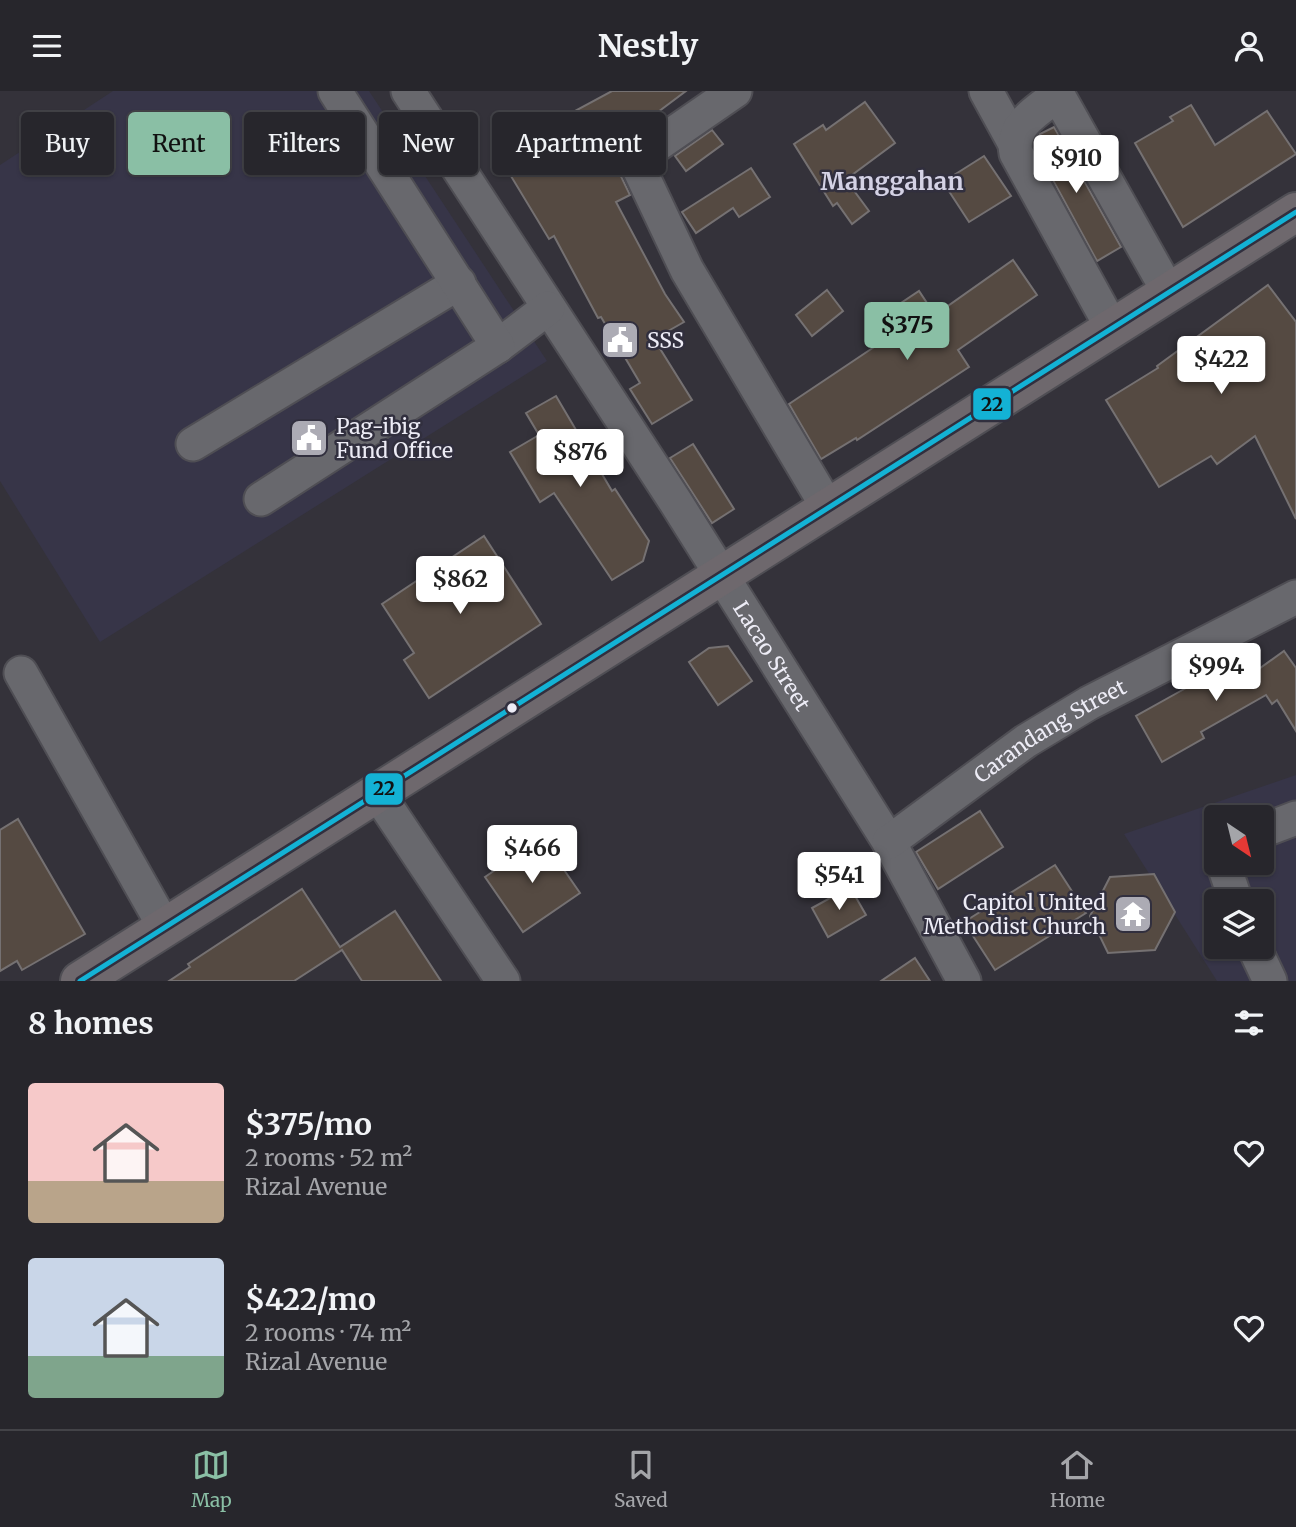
<!DOCTYPE html>
<html lang="en">
<head>
<meta charset="utf-8">
<style>
	body { margin:0; font-family:Merriweather,serif; background:#2f2e34; color:#f1f3f6; height:100vh; display:flex; flex-direction:column; font-size:26px; white-space:nowrap }
	* { box-sizing:border-box; margin:0 }
	p { font-size:23px; color:#a4a5a9 }
	.icon { flex:none; width:38px; height:38px; fill:none; stroke:currentColor; stroke-width:2; stroke-linecap:round; stroke-linejoin:round }
	.map { position:relative; height:890px; overflow:hidden }
	.side { display:flex; flex-direction:column; background:#27262c; flex:1 }
	.side>* { flex:none }
	.top-card { position:absolute; left:21px; top:21px; width:700px; height:63px; display:flex; gap:14px }
	.needle { width:46px; rotate:145deg }
	.buttons { position:absolute; left:1204px; top:714px; display:grid; gap:14px }
	.buttons a { display:grid; place-items:center; width:70px; height:70px; border-radius:7px; background:#27262c; box-shadow:0 2px 5px #0004,0 0 0 2px #434348; font-size:35px }
	.price { position:absolute; translate:-50% -60px; padding:0 16px; border-radius:7px; background:#fff; color:#222; font-size:23px; line-height:46px; filter:drop-shadow(0 2px 4px #0008) }
	.price::after { content:''; position:absolute; left:50%; top:42px; width:21px; height:16px; margin-left:-10px; background:inherit; clip-path:polygon(0 0,100% 0,50% 100%) }
	.price.current { background:#8abfa5; color:#111 }
	ul { padding:0; list-style:none }
	li { display:flex; align-items:center; gap:21px; height:175px; padding:0 28px }
	li span { display:grid; place-items:center; flex:none; width:196px; height:140px; border-radius:7px; color:#555 }
	li>.icon { margin-inline-start:auto }
	span .icon { width:84px; height:84px; fill:#fffc; stroke-width:1 }
	li b { font-size:30px }
	h2 { display:flex; justify-content:space-between; align-items:center; height:84px; padding:0 28px; font-size:30px }
	.tag { padding:0 24px; border-radius:7px; background:#27262c; box-shadow:0 2px 5px #0004,0 0 0 2px #434348; font-size:24px; line-height:63px }
	.tag.current { background:#8abfa5; color:#111 }
	header { display:flex; justify-content:space-between; align-items:center; height:91px; padding:0 28px; background:#27262c; font-size:32px; font-weight:700 }
	.tab-bar { display:flex; justify-content:space-around; align-items:center; height:98px; border-top:2px solid #434348; background:#27262c; font-size:19px; color:#a4a5a9 }
	.tab-bar a { display:grid; justify-items:center; gap:4px }
	.tab-bar .current { color:#8abfa5 }
	.map>svg:first-child { display:block }
	.built { fill:#373548; fill-rule:evenodd }
	.building { fill:#554a42; stroke:#757172; stroke-width:2 }
	.lines { fill:none; stroke-linecap:round; stroke-linejoin:round }
	.minor-casing { stroke:#4f4e54; stroke-width:37 }
	.major-casing { stroke:#4f4e54; stroke-width:42 }
	.minor { stroke:#68686d; stroke-width:33 }
	.major { stroke:#6e686d; stroke-width:38 }
	.bus-1-casing { stroke:#312f3e; stroke-width:10 }
	.bus-1 { stroke:#13b2d5; stroke-width:5 }
	.bus-dot { fill:#edecf6; stroke:#312f3e; stroke-width:2.5 }
	.labels { text-anchor:middle; dominant-baseline:central; stroke-width:5; stroke-linejoin:round; paint-order:stroke }
	.poi-label { font-size:21px; fill:#edecf6; stroke:#312f3e; text-anchor:start }
	.street-label { font-size:21px; fill:#edecf6; stroke:#312f3e }
	.quarter-label { font-size:24px; font-weight:bold; fill:#d4d2e5; stroke:#312f3e }
	.line-badge { stroke:#312f3e; stroke-width:2.5 }
	.pale-badge-label { font-size:19px; text-anchor:middle; font-weight:bold; fill:#111 }
</style>
</head>
<body>
<header><svg class="icon" aria-label="menu" viewBox="0 0 24 24"><path d="M4 6h16M4 12h16M4 18h16"/></svg>Nestly<svg class="icon" aria-label="person" viewBox="0 0 24 24"><circle cx="12" cy="8" r="4"/><path d="M4 21q1-7 8-7t8 7"/></svg></header>
<div class="map">
<svg width="1296" height="890" viewBox="0 0 1296 890">
	<rect width="100%" height="100%" fill="#34323a"/>
	<g class="built">
		<path d="M113,0H369L547,270L100,551L0,390V74Z"/>
		<path d="M1296,684V890H1217L1124,743ZM1216,726H1262V772H1216ZM1216,810H1262V856H1216Z"/>
	</g>
	<g class="building">
		<path d="M612,0H686L614,54L618,60L617,77L630,104L616,111L665,203L684,231L654,248L692,309L652,333L630,298L640,292L601,226L598,227L554,145L549,148L497,62Z"/>
		<path d="M865,11L895,52L852,84L861,97L855,101L869,120L852,133L837,112L833,115L794,53L823,34L826,39Z"/>
		<path d="M1191,14L1215,54L1267,20L1296,63L1183,136L1135,52L1173,30L1170,26Z"/>
		<path d="M1054,36L1121,156L1097,170L1035,56L1040,43Z"/>
		<path d="M712,39L723,53L686,80L675,65Z"/>
		<path d="M984,65L1011,105L969,131L943,91Z"/>
		<path d="M751,77L770,106L739,126L733,117L696,142L682,121Z"/>
		<path d="M1013,169L1037,204L958,259L969,276L857,349L856,347L821,368L789,313L901,238L889,220L919,200L935,224Z"/>
		<path d="M1268,194L1296,231V428L1255,345L1217,373L1211,365L1159,396L1106,309L1158,277L1157,275Z"/>
		<path d="M827,199L843,220L812,245L796,224Z"/>
		<path d="M556,305L612,400L615,398L649,450L643,470L612,489L554,402L540,411L510,361L539,344L526,322Z"/>
		<path d="M693,353L734,418L712,432L670,367Z"/>
		<path d="M484,445L541,533L429,607L404,569L414,562L382,513Z"/>
		<path d="M728,555L752,590L718,614L689,571L709,557Z"/>
		<path d="M1284,560L1296,577V640L1277,609L1272,613L1266,604L1201,641L1204,647L1162,671L1136,625L1186,597L1182,591L1220,569L1235,595Z"/>
		<path d="M980,720L1003,756L938,798L916,761Z"/>
		<path d="M18,728L85,843L22,879L17,870L0,880V739Z"/>
		<path d="M542,747L580,802L523,841L485,786Z"/>
		<path d="M1055,774L1086,822L995,879L964,831Z"/>
		<path d="M1154,783L1175,821L1155,859L1108,862L1090,825L1110,786Z"/>
		<path d="M850,796L866,824L828,846L812,817Z"/>
		<path d="M302,798L340,856L395,820L441,890H362L342,859L294,890H169L190,876L188,873Z"/>
		<path d="M915,867L930,890H881Z"/>
	</g>
	<g class="lines">
		<defs>
			<g id="minor">
				<path id="s1" d="M408,0L675,410L889,751L964,890"/>
				<path d="M735,0L635,69L687,179L828,417"/>
				<path d="M986,0L1014,51"/>
				<path d="M1111,235L1016,62C1010,34 1038,19 1058,4L1168,200"/>
				<path d="M498,255L548,217"/>
				<path d="M193,353L459,192"/>
				<path d="M261,408L498,255L335,0"/>
				<path d="M21,582L165,837"/>
				<path d="M378,703L503,890"/>
				<path d="M1262,740L1296,727"/>
				<path id="s2" d="M889,751L1026,650L1089,612L1296,506"/>
				<path d="M1223,772L1236,810"/>
				<path d="M1254,856L1270,890"/>
			</g>
			<path id="major" d="M80,890L1296,121"/>
		</defs>
		<use href="#minor" class="minor-casing"/>
		<use href="#major" class="major-casing"/>
		<use href="#minor" class="minor"/>
		<use href="#major" class="major"/>
		<defs>
			<path id="bus-1" d="M80,890L1296,121"/>
		</defs>
		<use href="#bus-1" class="bus-1-casing"/>
		<use href="#bus-1" class="bus-1"/>
	</g>
	<defs>
		<symbol id="civic-square" viewBox="-11 -11 22 22"><rect x="-9" y="-9" width="18" height="18" rx="4" fill="#acabb4" stroke="#312f3e"/><path d="M-.6-6.5H3V-4.5H.6V-3L4-1V1h2V6H-6V1h2V-1L-.6-3ZM-1.2 2.5V6h2.4V2.5Z" fill="#fff"/></symbol>
		<symbol id="temple-square" viewBox="-11 -11 22 22"><rect x="-9" y="-9" width="18" height="18" rx="4" fill="#acabb4" stroke="#312f3e"/><path d="M0-6L5-2H3V0L6.5 2.5H4V6H1.5V3h-3V6H-4V2.5H-6.5L-3 0V-2H-5Z" fill="#fff"/></symbol>
	</defs>
	<g fill-rule="evenodd">
		<use href="#civic-square" x="598" y="227" width="44" height="44"/>
		<use href="#civic-square" x="287" y="325" width="44" height="44"/>
		<use href="#temple-square" x="1111" y="801" width="44" height="44"/>
	</g>
	<circle class="bus-dot" cx="512" cy="617" r="6"/>
	<g class="labels">
		<g class="poi-label">
			<text x="647" y="249">SSS</text>
			<text x="336" y="335">Pag-ibig<tspan x="336" dy="24">Fund Office</tspan></text>
			<text x="1106" y="811" text-anchor="end">Capitol United<tspan x="1106" dy="24">Methodist Church</tspan></text>
		</g>
		<g class="street-label">
			<text stroke="none"><textPath href="#s1" startOffset="672">Lacao Street</textPath></text>
			<text stroke="none"><textPath href="#s2" startOffset="196">Carandang Street</textPath></text>
		</g>
		<g class="quarter-label">
			<text x="892" y="90">Manggahan</text>
		</g>
	</g>
	<g class="line-badge">
		<rect x="972" y="296" width="40" height="34" rx="7" fill="#13b2d5"/>
		<rect x="364" y="681" width="40" height="34" rx="7" fill="#13b2d5"/>
	</g>
	<g class="pale-badge-label">
		<text x="992" y="320">22</text>
		<text x="384" y="704">22</text>
	</g>
</svg>
<div class="buttons">
<a><svg class="needle" viewBox="-14 -14 28 28"><path d="M0-13l5 13h-10z" fill="#e53935"/><path d="M0 13l5-13h-10z" fill="#a4a5a9"/></svg></a>
<a><svg class="icon" aria-label="layers" viewBox="0 0 24 24"><path d="M12 4l9 5-9 5-9-5zM3 14l9 5 9-5"/></svg></a>
</div>
<b class="price" style="left:1076px;top:104px">$910</b>
<b class="price current" style="left:907px;top:271px">$375</b>
<b class="price" style="left:1221px;top:305px">$422</b>
<b class="price" style="left:580px;top:398px">$876</b>
<b class="price" style="left:460px;top:525px">$862</b>
<b class="price" style="left:1216px;top:612px">$994</b>
<b class="price" style="left:532px;top:794px">$466</b>
<b class="price" style="left:839px;top:821px">$541</b>
<div class="top-card">
<a class="tag">Buy</a>
<a class="tag current">Rent</a>
<a class="tag">Filters</a>
<a class="tag">New</a>
<a class="tag">Apartment</a>
</div>
</div>
<section class="side">
<h2>8 homes<svg class="icon" aria-label="filters" viewBox="0 0 24 24"><path d="M4 7h16M4 17h16"/><circle cx="9" cy="7" r="2"/><circle cx="15" cy="17" r="2"/></svg></h2>
<ul>
<li><span style="background:linear-gradient(#f6c9c9 70%,#b9a48a 0)"><svg class="icon" aria-label="home" viewBox="0 0 24 24"><path d="M3 11l9-7 9 7M6 9v11h12V9"/></svg></span><div><b>$375/mo</b><p>2 rooms · 52 m²</p><p>Rizal Avenue</p></div><svg class="icon" aria-label="heart" viewBox="0 0 24 24"><path d="M12 20l-8-8c-3-5 5-10 8-4 3-6 11-1 8 4z"/></svg></li>
<li><span style="background:linear-gradient(#c9d6e8 70%,#7fa58c 0)"><svg class="icon" aria-label="home" viewBox="0 0 24 24"><path d="M3 11l9-7 9 7M6 9v11h12V9"/></svg></span><div><b>$422/mo</b><p>2 rooms · 74 m²</p><p>Rizal Avenue</p></div><svg class="icon" aria-label="heart" viewBox="0 0 24 24"><path d="M12 20l-8-8c-3-5 5-10 8-4 3-6 11-1 8 4z"/></svg></li>
</ul>
</section>
<nav class="tab-bar">
<a class="current"><svg class="icon" aria-label="map" viewBox="0 0 24 24"><path d="M3 6l6-2 6 2 6-2v14l-6 2-6-2-6 2zM9 4v14M15 6v14"/></svg>Map</a>
<a><svg class="icon" aria-label="saved" viewBox="0 0 24 24"><path d="M7 4h10v16l-5-4-5 4z"/></svg>Saved</a>
<a><svg class="icon" aria-label="home" viewBox="0 0 24 24"><path d="M3 11l9-7 9 7M6 9v11h12V9"/></svg>Home</a>
</nav>
</body>
</html>
